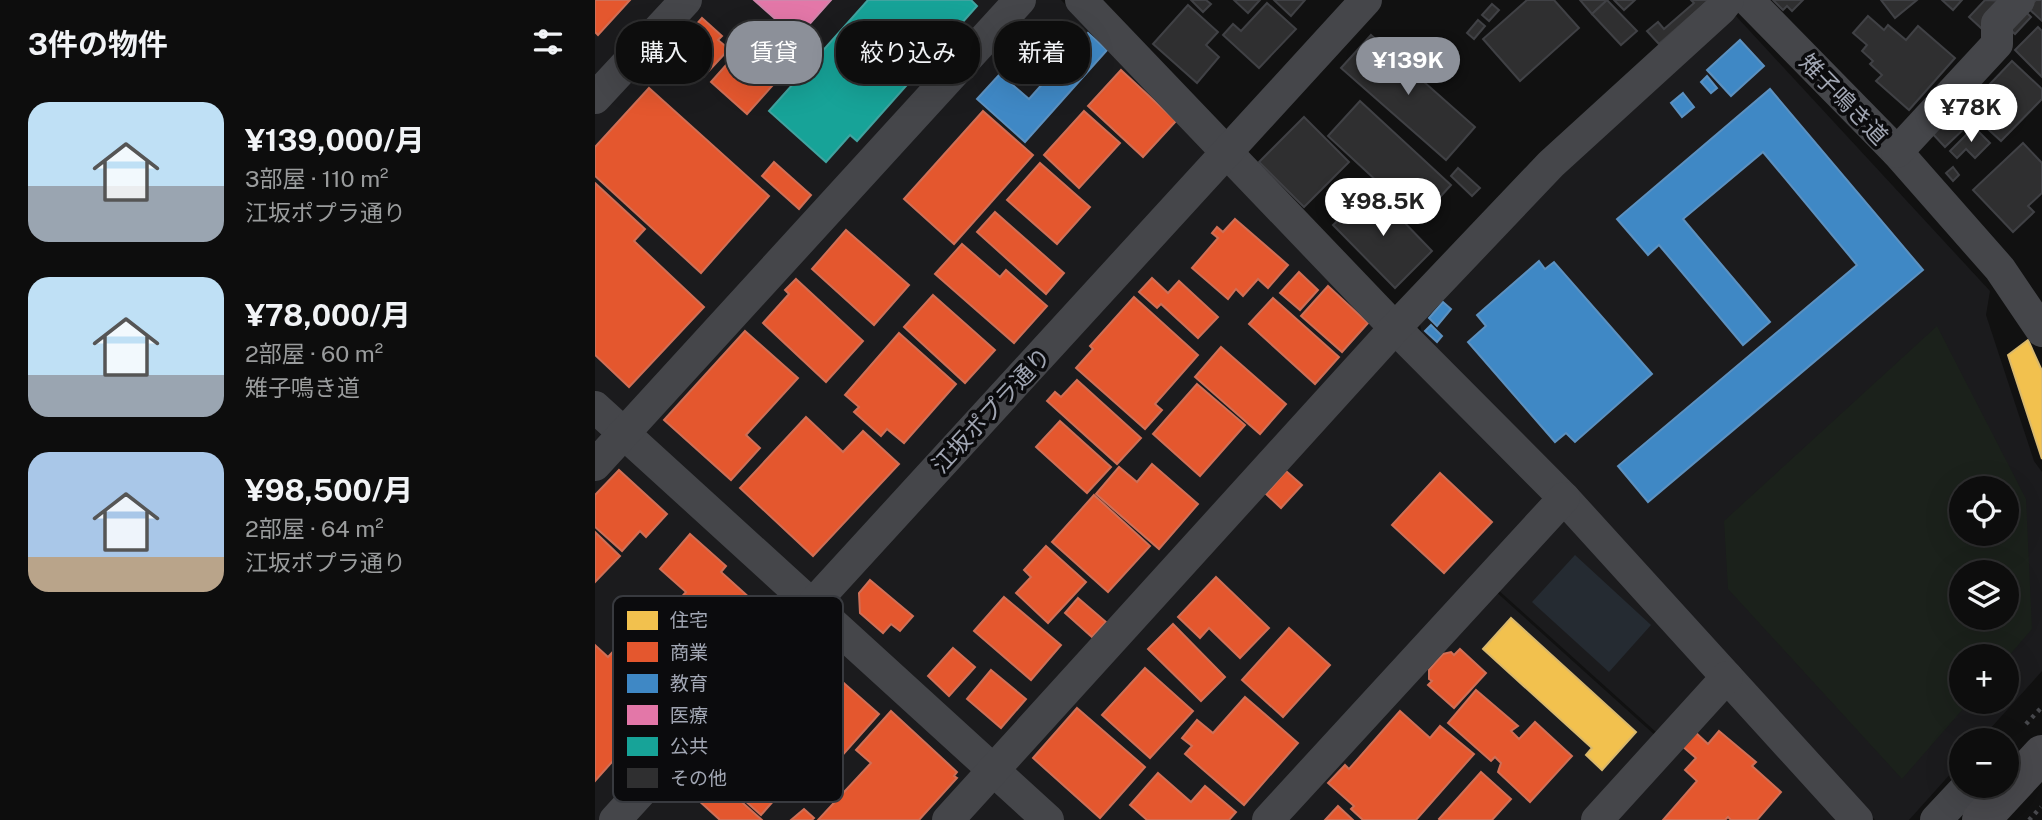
<!DOCTYPE html>
<html lang="ja">
<head>
<meta charset="utf-8">
<style>
	body { margin:0; font-family:"Public Sans","Noto Sans JP",sans-serif; background:#1b1b1b; color:#f1f3f6; height:100vh; display:flex; flex-direction:column; font-size:26px; white-space:nowrap }
	* { box-sizing:border-box; margin:0 }
	p { font-size:23px; color:#9a9c9d }
	.icon { flex:none; width:38px; height:38px; fill:none; stroke:currentColor; stroke-width:2; stroke-linecap:round; stroke-linejoin:round }
	.map { position:relative; flex:1; overflow:hidden }
	.drawer { display:flex; flex-direction:column; background:#0d0d0d; width:595px }
	.drawer>* { flex:none }
	.guide { position:absolute; left:21px; top:21px; width:665px; height:63px; display:flex; gap:14px }
	.buttons { position:absolute; left:1354px; top:476px; display:grid; gap:14px }
	.buttons a { display:grid; place-items:center; width:70px; height:70px; border-radius:50%; background:#0d0d0d; box-shadow:0 7px 28px #0002,0 0 0 2px #2d2d2e; font-size:35px }
	.price { position:absolute; translate:-50% -60px; padding:0 16px; border-radius:24px; background:#fff; color:#222; font-size:23px; line-height:46px; filter:drop-shadow(0 2px 4px #0008) }
	.price::after { content:''; position:absolute; left:50%; top:42px; width:21px; height:16px; margin-left:-10px; background:inherit; clip-path:polygon(0 0,100% 0,50% 100%) }
	.price.on { background:#8c9099; color:#fff }
	ul { padding:0; list-style:none }
	li { display:flex; align-items:center; gap:21px; height:175px; padding:0 28px }
	li span { display:grid; place-items:center; flex:none; width:196px; height:140px; border-radius:21px; color:#555 }
	li>.icon { margin-inline-start:auto }
	span .icon { width:84px; height:84px; fill:#fffc; stroke-width:1 }
	li b { font-size:30px }
	h2 { display:flex; justify-content:space-between; align-items:center; height:84px; padding:0 28px; font-size:30px }
	.pill { padding:0 24px; border-radius:28px; background:#0d0d0d; box-shadow:0 7px 28px #0002,0 0 0 2px #2d2d2e; font-size:24px; line-height:63px }
	.pill.on { background:#8c9099; color:#fff }
	main { display:flex; flex:1; min-height:0 }
	.map>svg:first-child { display:block }
	.built { fill:#1b1b1d; fill-rule:evenodd }
	.green { fill:#1b211b; fill-rule:evenodd }
	.water { fill:#252b32 }
	.homes { fill:#f2c14e; stroke:#dab96c; stroke-width:2 }
	.shops { fill:#e4572e; stroke:#d06f56; stroke-width:2 }
	.schools { fill:#3f88c5; stroke:#5c91c0; stroke-width:2 }
	.health { fill:#e377a8; stroke:#cf85ab; stroke-width:2 }
	.public { fill:#17a398; stroke:#40a4a0; stroke-width:2 }
	.building { fill:#2f2f30; stroke:#404145; stroke-width:2 }
	.lines { fill:none; stroke-linecap:round; stroke-linejoin:round }
	.path { stroke:#47484c; stroke-width:4.5; stroke-dasharray:3.5 5; stroke-linecap:butt }
	.minor { stroke:#45464a; stroke-width:32 }
	.highway { stroke:#48484c; stroke-width:38 }
	.labels { text-anchor:middle; dominant-baseline:central; stroke-width:7; stroke-linejoin:round; paint-order:stroke }
	.street-label { font-size:23px; fill:#a1a6b3; stroke:#0b0b0d }
	.key { fill:#0b0b0d; stroke:#383a3f; stroke-width:2 }
	.key-label { font-size:19px; fill:#a1a6b3 }
</style>
</head>
<body>
<main>
<section class="drawer">
<h2>3件の物件<svg class="icon" aria-label="filters" viewBox="0 0 24 24"><path d="M4 7h16M4 17h16"/><circle cx="9" cy="7" r="2"/><circle cx="15" cy="17" r="2"/></svg></h2>
<ul>
<li><span style="background:linear-gradient(#bfe0f5 60%,#9aa5b1 0)"><svg class="icon" aria-label="home" viewBox="0 0 24 24"><path d="M3 11l9-7 9 7M6 9v11h12V9"/></svg></span><div><b>¥139,000/月</b><p>3部屋 · 110 m²</p><p>江坂ポプラ通り</p></div></li>
<li><span style="background:linear-gradient(#bfe0f5 70%,#9aa5b1 0)"><svg class="icon" aria-label="home" viewBox="0 0 24 24"><path d="M3 11l9-7 9 7M6 9v11h12V9"/></svg></span><div><b>¥78,000/月</b><p>2部屋 · 60 m²</p><p>雉子鳴き道</p></div></li>
<li><span style="background:linear-gradient(#a9c7e8 75%,#b9a48a 0)"><svg class="icon" aria-label="home" viewBox="0 0 24 24"><path d="M3 11l9-7 9 7M6 9v11h12V9"/></svg></span><div><b>¥98,500/月</b><p>2部屋 · 64 m²</p><p>江坂ポプラ通り</p></div></li>
</ul>
</section>
<div class="map">
<svg width="1447" height="820" viewBox="0 0 1447 820">
	<rect width="100%" height="100%" fill="#111"/>
	<g class="built">
		<path d="M0,0H466L968,510L899,590L1062,737L1120,674L1252,820H0Z"/>
		<path d="M1141,16L1395,291L1391,315L1439,461L1447,472V671L1385,740H1367V761L1314,820H1280L986,495L827,334L824,319L963,176ZM1367,488H1412V534H1367ZM1367,572H1412V618H1367ZM1367,656H1412V702H1367Z"/>
		<path d="M979,521L1110,665V681L1062,733L902,589L961,522Z"/>
	</g>
	<path class="green" d="M1342,326L1431,499L1437,629L1412,658L1367,656V702H1374L1307,779L1133,589L1129,521ZM1367,488H1412V534H1367ZM1367,572H1412V618H1367Z"/>
	<path class="water" d="M980,555L1056,625L1014,672L937,602Z"/>
	<g class="homes">
		<path d="M1433,340L1447,371V459L1413,355Z"/>
		<path d="M916,618L1041,732L1007,770L991,755L997,748L888,649Z"/>
	</g>
	<g class="shops">
		<path d="M0,0H35L3,35L0,32Z"/>
		<path d="M107,18L127,36L123,40L134,49L109,76L74,45L88,29L93,34Z"/>
		<path d="M157,36L193,68L152,114L116,82Z"/>
		<path d="M526,70L581,121L548,157L493,106Z"/>
		<path d="M54,88L174,196L106,273L0,176V147Z"/>
		<path d="M388,111L438,155L359,244L309,199Z"/>
		<path d="M489,111L525,143L484,188L449,155Z"/>
		<path d="M179,162L216,195L204,209L167,176Z"/>
		<path d="M445,163L495,207L462,244L412,200Z"/>
		<path d="M0,183L50,229L39,241L109,307L34,387L0,355Z"/>
		<path d="M400,212L469,273L451,294L382,232Z"/>
		<path d="M640,219L693,265L673,288L663,279L648,296L641,289L633,299L597,268L623,238L617,233L622,227L628,232Z"/>
		<path d="M251,230L314,285L279,325L217,269Z"/>
		<path d="M367,244L405,277L411,270L452,306L419,343L340,274Z"/>
		<path d="M704,272L723,290L705,310L685,293Z"/>
		<path d="M557,278L573,293L584,281L623,317L603,338L566,304L562,308L544,292Z"/>
		<path d="M201,279L268,341L231,382L168,323L194,294L190,290Z"/>
		<path d="M733,286L773,323L747,352L706,316Z"/>
		<path d="M338,295L400,350L370,383L309,327Z"/>
		<path d="M539,297L603,355L560,404L567,410L550,429L481,368L498,349L495,346Z"/>
		<path d="M678,298L744,357L720,384L654,324Z"/>
		<path d="M150,331L203,378L151,435L165,448L136,480L69,420Z"/>
		<path d="M304,333L361,384L309,443L292,429L286,436L259,412L264,407L250,395Z"/>
		<path d="M626,347L691,404L665,434L600,377Z"/>
		<path d="M482,380L546,438L522,464L452,401L460,392L466,397Z"/>
		<path d="M602,384L650,425L605,476L558,434Z"/>
		<path d="M211,417L248,452L268,431L304,464L218,556L145,488Z"/>
		<path d="M465,421L516,467L492,493L441,447Z"/>
		<path d="M557,464L603,504L564,549L501,494L524,467L542,482Z"/>
		<path d="M24,470L72,514L51,537L45,531L27,551L0,527V495Z"/>
		<path d="M691,471L707,485L686,508L671,494Z"/>
		<path d="M845,473L897,522L849,573L797,525Z"/>
		<path d="M499,495L555,546L513,592L457,542Z"/>
		<path d="M0,532L25,556L0,582Z"/>
		<path d="M95,534L131,566L126,572L168,610L91,695L83,688L0,781V645L13,657L30,639L49,656L61,643L52,635L60,627L69,635L91,609L83,601L91,592L65,569Z"/>
		<path d="M451,546L491,582L453,623L421,593L436,577L429,570Z"/>
		<path d="M621,577L674,628L645,658L614,628L605,638L583,617Z"/>
		<path d="M275,580L318,616L305,631L296,624L288,633L265,613L264,593Z"/>
		<path d="M409,597L466,645L436,680L379,631Z"/>
		<path d="M483,598L511,622L497,637L470,613Z"/>
		<path d="M578,624L630,677L606,701L553,649Z"/>
		<path d="M694,628L735,665L688,717L647,680Z"/>
		<path d="M358,648L380,667L354,696L333,676Z"/>
		<path d="M865,649L891,673L859,708L833,685L837,681L834,679V670L848,654L856,652L859,655Z"/>
		<path d="M217,655L284,714L220,786L154,727Z"/>
		<path d="M550,668L598,711L555,758L507,715Z"/>
		<path d="M396,670L431,699L406,728L372,699Z"/>
		<path d="M881,690L923,726L916,731L924,739L940,722L977,756L935,802L903,772L906,763L900,757L896,761L853,723Z"/>
		<path d="M650,697L703,743L649,805L590,754L597,746L587,738L602,720L618,733Z"/>
		<path d="M482,708L550,767L505,818L438,758Z"/>
		<path d="M296,711L362,772L359,776L362,778L324,820H223L276,763L261,750Z"/>
		<path d="M805,711L835,738L845,726L879,754L821,820H768L756,809L759,806L733,783L750,765L754,769Z"/>
		<path d="M1124,731L1161,762L1157,766L1186,792L1162,820H1136L1133,817L1130,820H1068L1102,781L1090,770L1101,758L1087,746L1100,732L1113,744Z"/>
		<path d="M131,741L187,791L166,815L109,764Z"/>
		<path d="M886,772L916,799L897,820H845L844,819Z"/>
		<path d="M563,773L596,802L610,786L641,812L634,820H552L535,805Z"/>
		<path d="M121,779L167,820H125L103,800Z"/>
		<path d="M743,806L758,820H730Z"/>
		<path d="M209,809L219,818L217,820H196Z"/>
	</g>
	<g class="schools">
		<path d="M493,33L512,50L430,142L382,99L405,74L434,99Z"/>
		<path d="M1145,40L1169,66L1136,96L1112,70Z"/>
		<path d="M1112,76L1122,88L1116,93L1106,82Z"/>
		<path d="M1175,89L1328,270L1053,502L1023,466L1262,265L1168,152L1088,219L1175,322L1148,345L1064,245L1053,255L1022,219Z"/>
		<path d="M1088,93L1099,107L1087,117L1076,103Z"/>
		<path d="M944,261L950,269L959,262L1057,374L980,442L971,433L960,442L873,342L891,326L882,315Z"/>
		<path d="M848,302L856,309L842,326L834,318Z"/>
		<path d="M836,325L847,336L842,342L830,331Z"/>
	</g>
	<path class="health" d="M159,0H236L202,38Z"/>
	<path class="public" d="M273,0H376L382,6L262,141L255,135L231,162L174,111Z"/>
	<g class="building">
		<path d="M596,0H611L616,4L608,12Z"/>
		<path d="M639,0H665L653,13Z"/>
		<path d="M679,0H710L696,16Z"/>
		<path d="M932,0H959L984,28L925,81L888,39Z"/>
		<path d="M985,0H1012L997,14Z"/>
		<path d="M1012,0L1042,31L1026,45L997,14Z"/>
		<path d="M1019,0H1040L1029,10Z"/>
		<path d="M1096,0H1114L1064,44L1052,31L1063,22L1069,29L1099,3Z"/>
		<path d="M1178,0H1208L1197,11L1192,6L1188,10Z"/>
		<path d="M1286,0H1322L1300,18Z"/>
		<path d="M1347,0H1367L1358,10Z"/>
		<path d="M1390,0L1412,1L1386,28L1374,17Z"/>
		<path d="M1441,0H1447V21L1433,8Z"/>
		<path d="M672,3L701,29L664,68L628,35L638,24L646,31Z"/>
		<path d="M897,4L904,10L894,21L887,15Z"/>
		<path d="M593,5L623,32L611,45L624,57L602,83L558,44Z"/>
		<path d="M1428,9L1436,17L1420,34L1411,26Z"/>
		<path d="M1273,16L1289,30L1293,25L1311,40L1323,26L1360,58L1314,110L1281,81L1287,75L1275,64L1278,61L1267,51L1272,45L1258,33Z"/>
		<path d="M883,20L890,26L879,39L872,33Z"/>
		<path d="M1443,27L1447,31V77L1420,50Z"/>
		<path d="M776,35L880,127L851,160L746,68Z"/>
		<path d="M1417,61L1447,89V99L1406,141L1371,109Z"/>
		<path d="M765,101L856,185L824,220L733,136Z"/>
		<path d="M1359,108L1374,124L1350,147L1335,131Z"/>
		<path d="M709,117L754,162L709,207L664,162Z"/>
		<path d="M1379,127L1395,143L1380,158L1371,149L1362,158L1355,151Z"/>
		<path d="M1428,143L1447,163V193L1433,206L1439,212L1418,232L1378,190Z"/>
		<path d="M1358,167L1364,175L1358,181L1351,173Z"/>
		<path d="M863,168L885,188L877,196L856,176Z"/>
		<path d="M776,188L837,251L800,288L738,225Z"/>
	</g>
	<g class="lines">
		<g class="path">
			<path d="M1431,724L1447,707"/>
			<path d="M1434,820L1446,807"/>
		</g>
		<g class="minor">
			<path d="M486,0L800,328L969,498L1262,820"/>
			<path d="M1153,0L1302,152L1405,269L1447,331"/>
			<path d="M0,98L91,0"/>
			<path d="M1302,152L1402,44V23L1424,0"/>
			<path d="M0,407L453,820"/>
			<path d="M0,465L425,0"/>
			<path d="M20,820L771,0"/>
			<path d="M353,820L800,328L956,164L1126,9L1133,0"/>
			<path d="M673,820L969,498"/>
			<path d="M1002,820L1132,677"/>
			<path d="M1341,820L1371,788"/>
		</g>
		<path class="highway" d="M1386,820L1447,754"/>
	</g>
	<g class="labels">
		<g class="street-label">
			<text transform="translate(1249 99) rotate(46)">雉子鳴き道</text>
			<text transform="translate(396 410) rotate(-47)">江坂ポプラ通り</text>
		</g>
	</g>
	<rect x="18" y="596" width="230" height="206" rx="10" class="key"/>
	<rect x="32" y="611" width="31" height="19" fill="#f2c14e"/>
	<rect x="32" y="642" width="31" height="20" fill="#e4572e"/>
	<rect x="32" y="674" width="31" height="19" fill="#3f88c5"/>
	<rect x="32" y="705" width="31" height="20" fill="#e377a8"/>
	<rect x="32" y="737" width="31" height="19" fill="#17a398"/>
	<rect x="32" y="768" width="31" height="20" fill="#2f2f30"/>
	<g class="key-label">
		<text x="75" y="627">住宅</text>
		<text x="75" y="659">商業</text>
		<text x="75" y="690">教育</text>
		<text x="75" y="722">医療</text>
		<text x="75" y="753">公共</text>
		<text x="75" y="785">その他</text>
	</g>
</svg>
<div class="buttons">
<a><svg class="icon" aria-label="locate" viewBox="0 0 24 24"><circle cx="12" cy="12" r="6"/><path d="M12 2v4M12 18v4M2 12h4M18 12h4"/></svg></a>
<a><svg class="icon" aria-label="layers" viewBox="0 0 24 24"><path d="M12 4l9 5-9 5-9-5zM3 14l9 5 9-5"/></svg></a>
<a>+</a>
<a>−</a>
</div>
<b class="price on" style="left:813px;top:97px">¥139K</b>
<b class="price" style="left:1376px;top:144px">¥78K</b>
<b class="price" style="left:788px;top:238px">¥98.5K</b>
<div class="guide">
<a class="pill">購入</a>
<a class="pill on">賃貸</a>
<a class="pill">絞り込み</a>
<a class="pill">新着</a>
</div>
</div>
</main>
</body>
</html>
